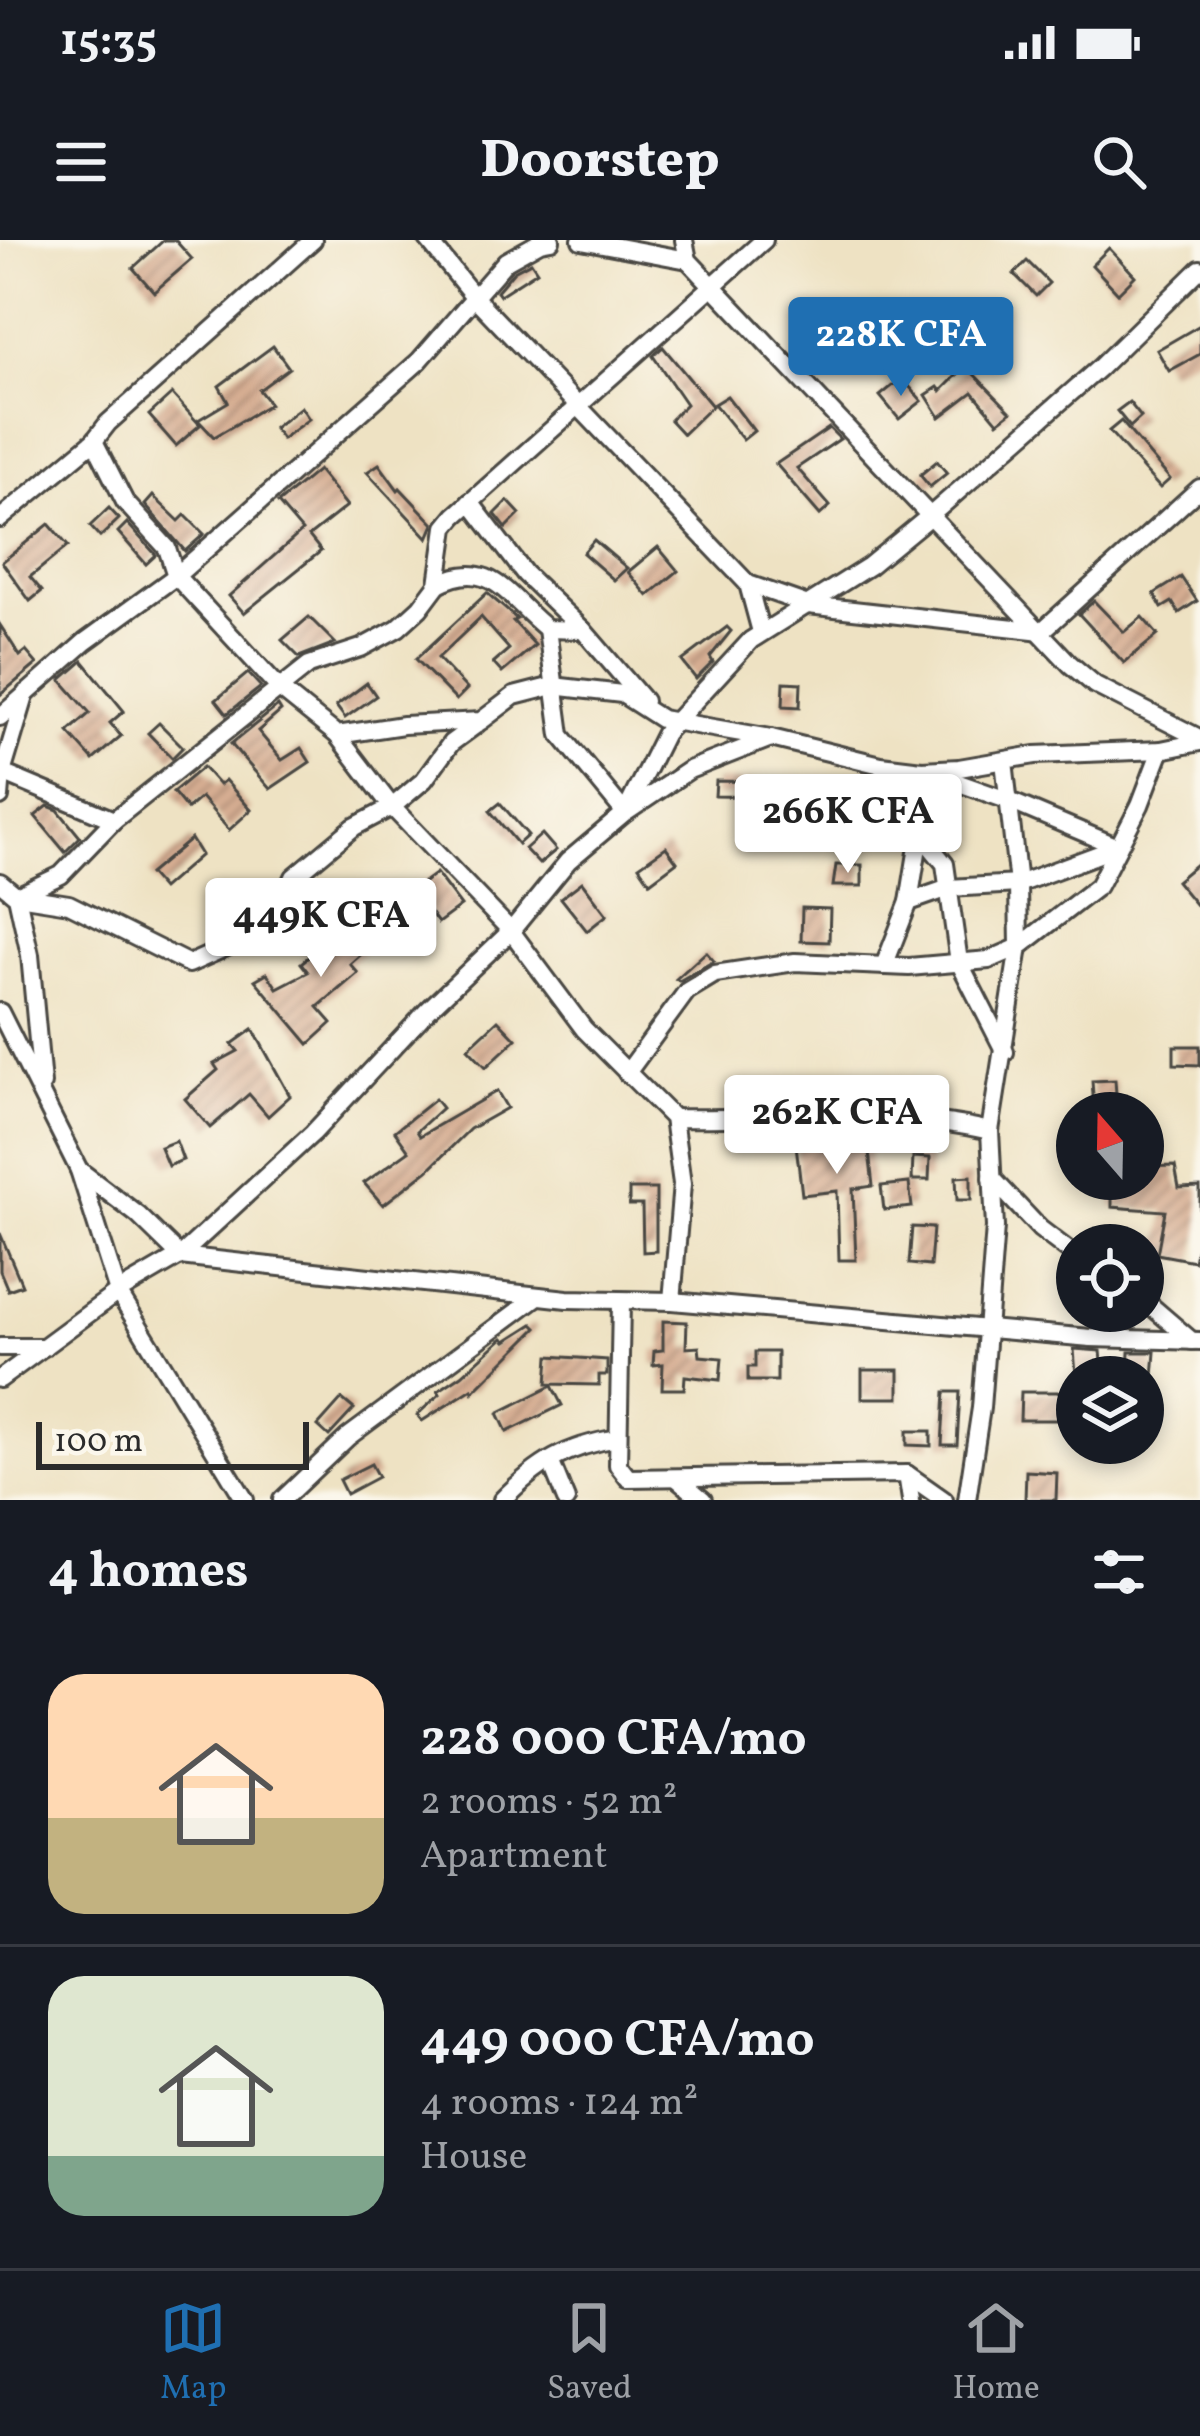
<!DOCTYPE html>
<html lang="en">
<head>
<meta charset="utf-8">
<style>
	body { margin:0; font-family:Vollkorn,serif; background:#20242c; color:#f1f3f6; height:100vh; display:flex; flex-direction:column; font-size:45px; white-space:nowrap }
	* { box-sizing:border-box; margin:0 }
	p { font-size:39px; color:#9ea1a6 }
	.icon { flex:none; width:66px; height:66px; fill:none; stroke:currentColor; stroke-width:2; stroke-linecap:round; stroke-linejoin:round }
	.map { position:relative; height:1260px; overflow:hidden }
	.sheet { display:flex; flex-direction:column; background:#171b24; flex:1 }
	.sheet>* { flex:none }
	.needle { width:78px; rotate:340deg }
	.buttons { position:absolute; left:1056px; top:852px; display:grid; gap:24px }
	.buttons a { display:grid; place-items:center; width:108px; height:108px; border-radius:50%; background:#171b24; box-shadow:0 6px 18px #0003; font-size:60px }
	.scale { position:absolute; left:36px; bottom:30px; width:273px; box-sizing:border-box; padding-left:12px; border:6px solid #2b2b2b; border-top:0; font-size:33px; line-height:42px; white-space:nowrap; color:#2b2b2b; -webkit-text-stroke:9px #fbf7ec; paint-order:stroke }
	.price { position:absolute; translate:-50% -102px; padding:0 27px; border-radius:12px; background:#fff; color:#222; font-size:39px; line-height:78px; filter:drop-shadow(0 3px 6px #0008) }
	.price::after { content:''; position:absolute; left:50%; top:72px; width:36px; height:27px; margin-left:-18px; background:inherit; clip-path:polygon(0 0,100% 0,50% 100%) }
	.price.on { background:#1f6fb2; color:#fff }
	ul { padding:0; list-style:none }
	li { display:flex; align-items:center; gap:36px; height:300px; padding:0 48px }
	li+li { border-top:3px solid #363941 }
	li span { display:grid; place-items:center; flex:none; width:336px; height:240px; border-radius:36px; color:#555 }
	li>.icon { margin-inline-start:auto }
	span .icon { width:144px; height:144px; fill:#fffc; stroke-width:1 }
	li b { font-size:51px }
	h2 { display:flex; justify-content:space-between; align-items:center; height:144px; padding:0 48px; font-size:51px }
	.status { display:flex; justify-content:space-between; align-items:center; height:84px; padding:0 60px; background:#171b24; direction:ltr }
	.status svg { height:33px; fill:currentColor }
	header { display:flex; justify-content:space-between; align-items:center; height:156px; padding:0 48px; background:#171b24; font-size:54px; font-weight:800 }
	.dock { display:flex; justify-content:space-around; align-items:center; height:168px; border-top:3px solid #363941; background:#171b24; font-size:33px; color:#9ea1a6 }
	.dock a { display:grid; justify-items:center; gap:6px }
	.dock .on { color:#1f6fb2 }
	.map>svg:first-child { display:block }
	.building { fill:url(#building-hatch) }
	.lines { fill:none; stroke-linecap:round; stroke-linejoin:round }
	.street-casing { stroke:#484642; stroke-width:22 }
	.street { stroke:#fff; stroke-width:16 }
</style>
</head>
<body>
<div class="status"><b>15:35</b><svg viewBox="0 0 49 12"><path d="M0 12V9h3v3zM5 12V6h3v6zM10 12V3h3v9zM15 12V0h3v12zM26 1h20v11H26zM47 4h2v5h-2z"/></svg></div>
<header><svg class="icon" aria-label="menu" viewBox="0 0 24 24"><path d="M4 6h16M4 12h16M4 18h16"/></svg>Doorstep<svg class="icon" aria-label="search" viewBox="0 0 24 24"><circle cx="10" cy="10" r="6"/><path d="M15 15l6 6"/></svg></header>
<div class="map">
<svg width="1200" height="1260" viewBox="0 0 1200 1260">
	<defs>
		<pattern id="building-hatch" width="6" height="6" patternUnits="userSpaceOnUse" patternTransform="scale(3)"><rect width="6" height="6" fill="#d6ad92"/><path d="M-1 1l2-2M0 6l6-6M5 7l2-2" fill="none" stroke="#ae8d77"/></pattern>
	</defs>
	<rect width="100%" height="100%" fill="#fbf7ec"/>
	<filter id="ink" filterUnits="userSpaceOnUse"><feTurbulence type="fractalNoise" baseFrequency=".00833" numOctaves="2"/><feDisplacementMap in="SourceGraphic" scale="24" xChannelSelector="R" yChannelSelector="G"/><feConvolveMatrix kernelMatrix="1 2 1 2 8 2 1 2 1" color-interpolation-filters="sRGB"/></filter>
	<filter id="wash" filterUnits="userSpaceOnUse"><feTurbulence type="fractalNoise" baseFrequency=".004" numOctaves="4" result="noise"/><feDisplacementMap in="SourceGraphic" scale="48" xChannelSelector="R" yChannelSelector="G"/><feGaussianBlur stdDeviation="2.7" result="paint"/><feColorMatrix in="noise" values="0 0 0 0 0 0 0 0 0 0 0 0 0 0 0 0 0 1.4 0 .05"/><feComposite in="paint" operator="in"/></filter>
	<g filter="url(#wash)">
		<rect width="100%" height="100%" fill="#eee2c3"/>
		<g id="blocks">
			<g class="building">
				<path d="M164,0H175L192,19L154,52L133,28Z"/>
				<path d="M1109,8L1135,36L1118,53L1092,25Z"/>
				<path d="M1027,21L1049,43L1036,56L1014,34Z"/>
				<path d="M531,22L537,31L500,55L497,51L514,31Z"/>
				<path d="M1200,85V114L1169,131L1157,110Z"/>
				<path d="M837,94L849,108L826,127L814,113Z"/>
				<path d="M273,106L289,128L259,150L270,164L214,197L198,180L228,162L219,146Z"/>
				<path d="M663,107L712,166L683,194L670,180L686,164L653,116Z"/>
				<path d="M966,126L1011,172L998,182L973,152L940,177L926,155L938,147L941,151Z"/>
				<path d="M902,138L922,161L899,179L880,156Z"/>
				<path d="M172,154L200,185L176,206L149,175Z"/>
				<path d="M727,156L754,191L743,200L714,164Z"/>
				<path d="M1129,162L1141,177L1130,187L1117,171Z"/>
				<path d="M301,167L309,179L282,199L274,188Z"/>
				<path d="M1121,181L1170,239L1160,248L1109,191Z"/>
				<path d="M829,188L840,199L797,228L830,266L820,275L776,224Z"/>
				<path d="M937,221L947,233L930,247L920,235Z"/>
				<path d="M379,224L398,250L400,248L434,284L428,298L367,232Z"/>
				<path d="M318,230L347,266L309,296L321,311L244,373L229,356L302,291L278,263Z"/>
				<path d="M153,256L179,281L185,275L204,294L185,311L145,265Z"/>
				<path d="M508,261L520,274L506,288L495,274Z"/>
				<path d="M109,268L119,279L100,297L90,286Z"/>
				<path d="M127,283L156,315L146,324L118,292Z"/>
				<path d="M49,284L68,306L30,337L42,351L30,361L2,322Z"/>
				<path d="M594,300L627,328L614,340L583,313Z"/>
				<path d="M658,307L678,331L648,356L628,332Z"/>
				<path d="M1181,337L1197,361L1179,373L1172,362L1162,368L1154,354Z"/>
				<path d="M487,353L517,379L513,381L535,405L502,433L493,423L509,409L481,377L438,418L467,449L456,460L416,419Z"/>
				<path d="M1094,361L1124,392L1142,377L1158,395L1124,423L1079,374Z"/>
				<path d="M309,377L335,403L299,417L282,400Z"/>
				<path d="M0,385L20,416L26,411L37,424L0,455Z"/>
				<path d="M727,387L731,391L710,417L713,422L696,439L682,421Z"/>
				<path d="M83,421L124,471L110,483L121,496L93,520L68,492L90,473L61,440Z"/>
				<path d="M248,433L261,447L227,474L216,460Z"/>
				<path d="M784,442L801,443L800,467L783,466Z"/>
				<path d="M367,443L376,456L345,478L336,466Z"/>
				<path d="M278,466L281,471L258,491L282,520L301,508L310,522L270,549L231,504Z"/>
				<path d="M159,483L183,507L172,518L148,493Z"/>
				<path d="M203,527L219,545L225,540L251,570L229,590L201,557L187,569L173,552Z"/>
				<path d="M716,541L768,542V557L715,556Z"/>
				<path d="M803,546H823V571H819L821,588L803,591Z"/>
				<path d="M774,560V600L756,601V561Z"/>
				<path d="M500,563L528,595L518,604L490,571Z"/>
				<path d="M48,566L58,570L80,597L65,612L35,576Z"/>
				<path d="M542,594L556,610L539,624L525,609Z"/>
				<path d="M191,599L201,615L162,649L149,634Z"/>
				<path d="M666,607L677,622L650,642L639,626Z"/>
				<path d="M1200,621V670L1176,641Z"/>
				<path d="M836,625H862V646H833Z"/>
				<path d="M436,633L461,666L438,683L413,650Z"/>
				<path d="M582,642L607,675L587,691L561,658Z"/>
				<path d="M802,668L830,669L829,702L801,701Z"/>
				<path d="M379,677L390,689L350,724L358,733L318,767L332,783L309,804L255,740L267,733L277,748L308,732L301,723L345,687L355,698Z"/>
				<path d="M706,712L714,721L679,741L676,739Z"/>
				<path d="M498,780L516,799L486,827L468,808Z"/>
				<path d="M253,789L290,856L268,876L249,854L210,888L185,859L218,830L214,824L238,811L232,804Z"/>
				<path d="M1174,806H1200V825L1174,824Z"/>
				<path d="M1115,840L1117,868L1094,869L1092,841Z"/>
				<path d="M497,851L507,868L470,889L428,930L383,965L364,943L409,911L395,891L435,859L442,868L417,891L420,896Z"/>
				<path d="M811,889H827L828,898L867,894L873,946L853,949L856,1020H839L837,951L802,955L796,905L809,904L807,890Z"/>
				<path d="M176,901L183,920L168,926L160,907Z"/>
				<path d="M913,917L930,918L929,940H912Z"/>
				<path d="M1175,926L1179,948L1200,947V990L1194,1021L1157,1014L1165,971L1112,967V939H1143V927Z"/>
				<path d="M971,936V960H957L956,937Z"/>
				<path d="M909,943L912,967L884,970L881,946Z"/>
				<path d="M629,949H656V1011L643,1012L642,965H629Z"/>
				<path d="M912,987L933,988L930,1026L909,1024Z"/>
				<path d="M0,993L22,1045L8,1050L0,1031Z"/>
				<path d="M663,1081L687,1082L686,1108L699,1107L700,1116L722,1118L720,1140L685,1136L684,1149H662L663,1124L653,1125L654,1111L663,1110Z"/>
				<path d="M533,1084L537,1088L473,1152L472,1149L422,1181L417,1175L440,1154L438,1151L462,1135L503,1098L506,1101Z"/>
				<path d="M1074,1109L1101,1111L1103,1133L1076,1135Z"/>
				<path d="M755,1112H777V1141H748V1127H755Z"/>
				<path d="M1129,1112H1155L1153,1137H1128Z"/>
				<path d="M549,1116L607,1120V1135H599V1145L547,1144Z"/>
				<rect x="862" y="1130" width="37" height="28"/>
				<path d="M552,1146L562,1165L507,1192L498,1173Z"/>
				<path d="M945,1152H960L957,1205H942Z"/>
				<path d="M1021,1152H1063V1180H1020Z"/>
				<path d="M342,1159L354,1169L329,1196L318,1186Z"/>
				<path d="M907,1191H931V1206L907,1205Z"/>
				<path d="M371,1224L378,1237L346,1254L339,1240Z"/>
				<path d="M1026,1231L1057,1233L1056,1260H1025Z"/>
			</g>
		</g>
	</g>
	<g filter="url(#ink)">
		<use href="#blocks" fill-opacity="0" stroke="#484642" stroke-width="3"/>
		<g class="lines">
			<defs>
				<g id="street">
					<path d="M428,0L476,59L748,344L808,365L1042,391L1200,248"/>
					<path d="M581,0L688,20"/>
					<path d="M684,0L688,20L1070,424L1095,445L1199,498"/>
					<path d="M94,201L125,262L167,308L176,336L281,450L337,495L392,567L511,691L584,789L673,878L682,944L672,1061"/>
					<path d="M470,262L525,334L583,390L644,461"/>
					<path d="M0,279L94,201L108,183L313,0"/>
					<path d="M438,344C491,316 508,358 547,389L583,390"/>
					<path d="M748,344L761,392"/>
					<path d="M547,389L561,495L625,573L665,493L751,400L869,326L931,275L1099,128L1200,29"/>
					<path d="M0,477L85,402L176,336L419,121L506,21L540,2L551,0"/>
					<path d="M337,495L403,485L481,481L514,456L553,446L622,454L661,479L771,498L881,525L922,530L959,528L1035,515L1161,510L1200,502"/>
					<path d="M0,532L114,580"/>
					<path d="M0,557L2,533L26,453"/>
					<path d="M920,594L945,624L959,722L1005,812"/>
					<path d="M0,642L17,656L30,715L42,844"/>
					<path d="M17,656L61,635L114,580L309,425L361,408L398,388L420,368L438,344L446,287L455,276L764,0"/>
					<path d="M18,656L69,664L189,724L227,707L283,662L294,637L354,587L392,567L424,540L451,503L477,484"/>
					<path d="M909,662L949,648L1018,644L1118,607"/>
					<path d="M884,726L909,662L920,594L922,530L1007,560L1118,607"/>
					<path d="M0,772L79,930L118,1052L245,1260"/>
					<path d="M627,833L687,751L715,734L795,722L909,727L989,720L1019,707L1098,646L1140,565L1161,510"/>
					<path d="M673,878C779,880 886,867 990,891"/>
					<path d="M79,930L138,975L180,1016L567,1059L672,1061L1091,1098L1200,1101"/>
					<path d="M992,938L1040,989L1077,1017"/>
					<path d="M1143,1059L1192,1101"/>
					<path d="M621,1062L618,1225L628,1238L907,1234L944,1260"/>
					<path d="M0,1107H44"/>
					<path d="M0,1139L118,1052L180,1016L313,893L428,770L511,691L568,621L625,573L689,530L771,498"/>
					<path d="M551,1223L566,1260"/>
					<path d="M907,1234L911,1260"/>
					<path d="M678,1239L703,1260"/>
					<path d="M282,1260L348,1197L538,1056"/>
					<path d="M502,1260C538,1223 567,1206 618,1198"/>
					<path d="M967,1260L981,1168L995,987L990,891L1019,707L1018,644L1004,521"/>
				</g>
			</defs>
			<use href="#street" class="street-casing"/>
			<use href="#street" class="street"/>
		</g>
	</g>
</svg>
<div class="buttons">
<a><svg class="needle" viewBox="-14 -14 28 28"><path d="M0-13l5 13h-10z" fill="#e53935"/><path d="M0 13l5-13h-10z" fill="#9ea1a6"/></svg></a>
<a><svg class="icon" aria-label="locate" viewBox="0 0 24 24"><circle cx="12" cy="12" r="6"/><path d="M12 2v4M12 18v4M2 12h4M18 12h4"/></svg></a>
<a><svg class="icon" aria-label="layers" viewBox="0 0 24 24"><path d="M12 4l9 5-9 5-9-5zM3 14l9 5 9-5"/></svg></a>
</div>
<div class="scale">100 m</div>
<b class="price on" style="left:901px;top:159px">228K CFA</b>
<b class="price" style="left:848px;top:636px">266K CFA</b>
<b class="price" style="left:321px;top:740px">449K CFA</b>
<b class="price" style="left:837px;top:937px">262K CFA</b>
</div>
<section class="sheet">
<h2>4 homes<svg class="icon" aria-label="filters" viewBox="0 0 24 24"><path d="M4 7h16M4 17h16"/><circle cx="9" cy="7" r="2"/><circle cx="15" cy="17" r="2"/></svg></h2>
<ul>
<li><span style="background:linear-gradient(#ffd9b3 60%,#c2b280 0)"><svg class="icon" aria-label="home" viewBox="0 0 24 24"><path d="M3 11l9-7 9 7M6 9v11h12V9"/></svg></span><div><b>228 000 CFA/mo</b><p>2 rooms · 52 m²</p><p>Apartment</p></div></li>
<li><span style="background:linear-gradient(#dfe7d0 75%,#7fa58c 0)"><svg class="icon" aria-label="home" viewBox="0 0 24 24"><path d="M3 11l9-7 9 7M6 9v11h12V9"/></svg></span><div><b>449 000 CFA/mo</b><p>4 rooms · 124 m²</p><p>House</p></div></li>
</ul>
</section>
<nav class="dock">
<a class="on"><svg class="icon" aria-label="map" viewBox="0 0 24 24"><path d="M3 6l6-2 6 2 6-2v14l-6 2-6-2-6 2zM9 4v14M15 6v14"/></svg>Map</a>
<a><svg class="icon" aria-label="saved" viewBox="0 0 24 24"><path d="M7 4h10v16l-5-4-5 4z"/></svg>Saved</a>
<a><svg class="icon" aria-label="home" viewBox="0 0 24 24"><path d="M3 11l9-7 9 7M6 9v11h12V9"/></svg>Home</a>
</nav>
</body>
</html>
